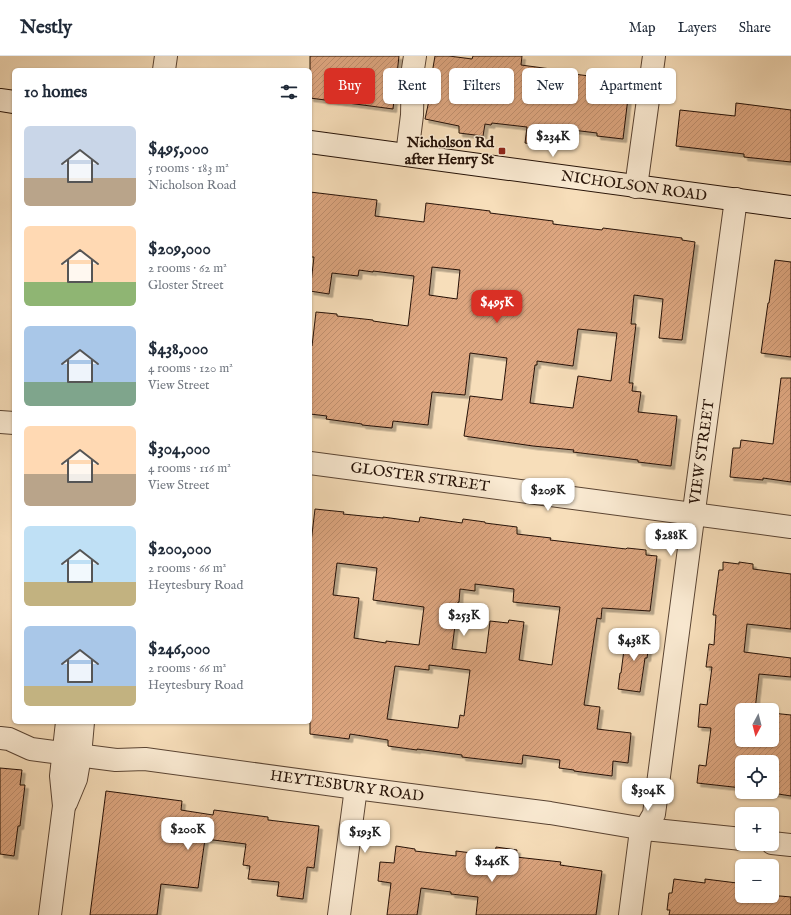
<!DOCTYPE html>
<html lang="en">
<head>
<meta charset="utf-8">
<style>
	body { margin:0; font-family:"IM FELL English",serif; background:#f2f2f3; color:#1f2937; height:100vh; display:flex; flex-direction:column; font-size:15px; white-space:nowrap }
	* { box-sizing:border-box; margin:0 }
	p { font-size:13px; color:#747a83 }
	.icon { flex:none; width:22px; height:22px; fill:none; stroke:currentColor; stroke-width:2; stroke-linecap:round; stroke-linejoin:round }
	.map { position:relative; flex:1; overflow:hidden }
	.details { position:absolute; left:12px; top:12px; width:300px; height:656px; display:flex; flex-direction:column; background:#fff; border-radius:6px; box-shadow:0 1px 3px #0004 }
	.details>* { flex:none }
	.hud { position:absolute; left:324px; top:12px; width:380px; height:36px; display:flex; gap:8px }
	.needle { width:26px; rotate:187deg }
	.fabs { position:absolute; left:735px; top:647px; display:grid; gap:8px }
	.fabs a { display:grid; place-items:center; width:44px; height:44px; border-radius:6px; background:#fff; box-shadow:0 1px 3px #0004; font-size:20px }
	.price { position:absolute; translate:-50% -34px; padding:0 9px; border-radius:8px; background:#fff; color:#222; font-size:13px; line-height:26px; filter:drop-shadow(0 1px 2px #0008) }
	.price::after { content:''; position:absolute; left:50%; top:24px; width:12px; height:9px; margin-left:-6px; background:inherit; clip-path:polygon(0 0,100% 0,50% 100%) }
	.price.on { background:#d93025; color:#fff }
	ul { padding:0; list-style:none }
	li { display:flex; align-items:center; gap:12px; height:100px; padding:0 12px }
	li span { display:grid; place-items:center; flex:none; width:112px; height:80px; border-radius:6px; color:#555 }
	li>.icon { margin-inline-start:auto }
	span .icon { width:48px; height:48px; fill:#fffc; stroke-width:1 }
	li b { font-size:17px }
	h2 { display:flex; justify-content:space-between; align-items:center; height:48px; padding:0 12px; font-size:17px }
	.chip { padding:0 14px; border-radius:6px; background:#fff; box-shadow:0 1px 3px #0004; font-size:14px; line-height:36px }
	.chip.on { background:#d93025; color:#fff }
	header { display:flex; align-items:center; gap:24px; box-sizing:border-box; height:56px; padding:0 20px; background:#fff; border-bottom:1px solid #e0e1e3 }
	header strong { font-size:19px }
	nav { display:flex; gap:22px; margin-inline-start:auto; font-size:14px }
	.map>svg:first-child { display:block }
	.building { fill:url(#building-hatch); stroke:#251106; fill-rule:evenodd; filter:url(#shadow) }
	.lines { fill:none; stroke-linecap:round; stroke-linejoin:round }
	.street-casing { stroke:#5a4433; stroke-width:24 }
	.secondary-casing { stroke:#251106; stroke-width:24 }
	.street { stroke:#faead2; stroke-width:22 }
	.secondary { stroke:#faead2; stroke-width:22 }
	.poi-dot { fill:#8f2418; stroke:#faead2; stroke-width:1.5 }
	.labels { text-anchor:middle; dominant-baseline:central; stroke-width:3; stroke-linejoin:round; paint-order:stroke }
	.poi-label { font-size:15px; font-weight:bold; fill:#251106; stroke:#faead2; text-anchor:end }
	.street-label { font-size:15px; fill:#251106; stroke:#faead2 }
</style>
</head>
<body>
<header>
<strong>Nestly</strong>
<nav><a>Map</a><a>Layers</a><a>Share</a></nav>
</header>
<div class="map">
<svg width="791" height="859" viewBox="0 0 791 859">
	<defs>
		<pattern id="building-hatch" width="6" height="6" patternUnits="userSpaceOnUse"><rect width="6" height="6" fill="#dda680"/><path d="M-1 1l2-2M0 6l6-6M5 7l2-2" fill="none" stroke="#be8e6d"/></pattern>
		<filter id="shadow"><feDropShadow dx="3.5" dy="3.5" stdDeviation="0" flood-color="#0004"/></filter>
	</defs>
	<rect width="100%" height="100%" fill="#f7deba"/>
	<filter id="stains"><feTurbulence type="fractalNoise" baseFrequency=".005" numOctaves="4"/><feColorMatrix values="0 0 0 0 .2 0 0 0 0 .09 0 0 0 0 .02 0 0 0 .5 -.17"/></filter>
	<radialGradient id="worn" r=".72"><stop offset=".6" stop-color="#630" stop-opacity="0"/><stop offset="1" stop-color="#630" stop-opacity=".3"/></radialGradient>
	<g class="building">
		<path d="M310,0H399L393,53L310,42Z"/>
		<path d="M435,0H449L472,3L473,0H522L521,9L566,15V17L597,21L595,38L628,42L623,83L597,80V77L556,72V75L542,73L540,89L525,87L527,71L492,67L491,69L485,68L483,80L459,77V70L425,63L431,35H429Z"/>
		<path d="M736,47L791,54V106L744,101V98L676,90L680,54L735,60Z"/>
		<path d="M310,136L377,144L375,160L424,166L426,147L490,155V157L553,165V168L602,174L603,172L682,182V184L695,186L682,284L659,282L663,243L634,239L631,268H636L629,327H633L632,335L641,336L638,356L677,360L671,410L638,406V404L573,396L574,394L533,390L464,380L470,340L502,344L507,302L470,297L465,339L432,336L428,369L393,365L392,372L362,369V368L326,363L327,360L310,358V289L312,290L316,256L337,258V260L373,264V265L408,270L414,220L373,215V216L359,214L358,220L332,217L329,238L310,235L314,201H310ZM432,211L460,214L457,243L429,239ZM578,273L617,277L611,325L578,320L573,352L530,347L535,309H537V305L573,310Z"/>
		<path d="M775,204L791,206V301L761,297L768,247H769Z"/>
		<path d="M781,322H791V426L763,422V424L730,421L733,392H740L741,384L773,388Z"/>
		<path d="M315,453L344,456L343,458L383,462V461L419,466L420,461L462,467L463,463L485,466V467L517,471V478L551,482L550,484L626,493L627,492L646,494V499L657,500L650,555L602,552L601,563L597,562L584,649L600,651L597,673L631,677L628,707L613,705L612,720L574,715V714L559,712L560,704L523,699L522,708L462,701V699L417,693V694L388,690V684L350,678L349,683L310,678V495ZM337,507L377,512L373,544L424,551L419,589L386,585V587L354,582L359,542L333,539ZM475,528L514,533L513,546L560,551L552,609L519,604L524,566L509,564L508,567L490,565L486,597L452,593L458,546H459L460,533L475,535ZM429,609L470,614L464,660L460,659L458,672L387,663L395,610L429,614Z"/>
		<path d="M723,506L739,508V506L753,508V513L791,518V573L747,568L744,596L791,602V621L759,618L755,654H742V684H772V657L791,659V740L772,737V706H742V732L697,727L699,709L706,710L711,672L698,671L700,648L707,649L712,611H706L709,588L714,589L716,559H713L719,514H723Z"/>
		<path d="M626,578L650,581L647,602H645L640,636L618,633L620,617H621Z"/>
		<path d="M0,712L22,714L20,729H25L20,770H18L14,800L0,798Z"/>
		<path d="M106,735L182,745L181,754L213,759L214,754L268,761V764L319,770L314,812L307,811L303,843L277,840L279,826L248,823L250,810L243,809L246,788L205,783L198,832L161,828L157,859H90Z"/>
		<path d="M396,790L415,793V795L456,800V795L495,800L496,791L517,794L516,801L561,806L560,809L602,815L596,859H476L478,841L451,838V836L421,832L417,859H387L391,827L378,825L380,806L394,807Z"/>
		<path d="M674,823L705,827V823L737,827L736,836H742V840H780L791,841V859H669L670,854H667L669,837H672Z"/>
	</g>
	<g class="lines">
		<defs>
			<g id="street">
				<path d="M164,14L166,0"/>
				<path d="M407,99L412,59L413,13L415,0"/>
				<path d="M636,131L654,0"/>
				<path d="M0,366L14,367"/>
				<path d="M310,407L791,471"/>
				<path d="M0,682L9,683L31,693L46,695L116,704L145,703L356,732L550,757L645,773L742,783"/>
				<path d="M66,747L76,723L80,700L83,666"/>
				<path d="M772,787L791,789"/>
				<path d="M50,859L64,750L61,720L67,666"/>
				<path d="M339,859L356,732"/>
				<path d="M630,859L640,782L654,758L697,432L736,143"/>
			</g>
			<g id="secondary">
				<path d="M0,44L14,46"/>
				<path d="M310,86L791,151"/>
			</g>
		</defs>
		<use href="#street" class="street-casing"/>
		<use href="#secondary" class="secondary-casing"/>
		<use href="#street" class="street"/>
		<use href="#secondary" class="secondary"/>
	</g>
	<rect class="poi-dot" x="498" y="91" width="8" height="8" rx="2"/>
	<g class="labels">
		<g class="poi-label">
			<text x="494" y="86">Nicholson Rd<tspan x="494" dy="17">after Henry St</tspan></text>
		</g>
		<g class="street-label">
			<text transform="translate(634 130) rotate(8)">NICHOLSON ROAD</text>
			<text transform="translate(702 396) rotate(-82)">VIEW STREET</text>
			<text transform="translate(420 421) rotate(8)">GLOSTER STREET</text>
			<text transform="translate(347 730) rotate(8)">HEYTESBURY ROAD</text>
		</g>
	</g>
	<rect width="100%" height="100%" filter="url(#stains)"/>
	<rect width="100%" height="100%" fill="url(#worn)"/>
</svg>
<div class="fabs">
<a><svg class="needle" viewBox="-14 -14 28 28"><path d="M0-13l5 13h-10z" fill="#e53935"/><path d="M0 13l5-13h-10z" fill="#747a83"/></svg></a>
<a><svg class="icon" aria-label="locate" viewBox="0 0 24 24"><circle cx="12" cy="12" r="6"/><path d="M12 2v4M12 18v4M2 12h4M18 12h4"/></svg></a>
<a>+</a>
<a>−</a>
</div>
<b class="price" style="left:553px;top:102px">$234K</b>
<b class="price on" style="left:497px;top:268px">$495K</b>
<b class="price" style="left:548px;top:456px">$209K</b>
<b class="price" style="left:671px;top:501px">$288K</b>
<b class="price" style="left:464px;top:581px">$253K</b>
<b class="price" style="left:634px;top:606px">$438K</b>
<b class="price" style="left:648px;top:756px">$304K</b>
<b class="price" style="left:188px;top:795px">$200K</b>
<b class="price" style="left:365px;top:798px">$193K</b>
<b class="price" style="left:492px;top:827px">$246K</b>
<div class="hud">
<a class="chip on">Buy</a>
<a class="chip">Rent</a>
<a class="chip">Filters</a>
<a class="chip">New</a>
<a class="chip">Apartment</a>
</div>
<section class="details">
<h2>10 homes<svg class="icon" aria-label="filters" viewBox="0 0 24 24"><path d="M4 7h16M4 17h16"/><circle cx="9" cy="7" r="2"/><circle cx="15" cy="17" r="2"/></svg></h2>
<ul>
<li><span style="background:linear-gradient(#c9d6e8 65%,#b9a48a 0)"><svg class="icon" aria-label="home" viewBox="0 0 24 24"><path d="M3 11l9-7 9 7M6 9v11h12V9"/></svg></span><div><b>$495,000</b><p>5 rooms · 183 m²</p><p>Nicholson Road</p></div></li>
<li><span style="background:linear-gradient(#ffd9b3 70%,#8fb573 0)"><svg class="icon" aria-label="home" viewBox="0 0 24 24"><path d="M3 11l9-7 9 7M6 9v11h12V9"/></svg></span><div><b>$209,000</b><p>2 rooms · 62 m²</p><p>Gloster Street</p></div></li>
<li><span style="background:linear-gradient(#a9c7e8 70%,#7fa58c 0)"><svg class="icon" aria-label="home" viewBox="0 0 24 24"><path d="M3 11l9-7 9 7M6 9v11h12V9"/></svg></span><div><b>$438,000</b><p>4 rooms · 120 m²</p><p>View Street</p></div></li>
<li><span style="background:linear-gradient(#ffd9b3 60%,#b9a48a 0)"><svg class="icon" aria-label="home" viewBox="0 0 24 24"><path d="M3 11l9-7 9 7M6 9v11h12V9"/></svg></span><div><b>$304,000</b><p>4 rooms · 116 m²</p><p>View Street</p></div></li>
<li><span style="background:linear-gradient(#bfe0f5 70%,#c2b280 0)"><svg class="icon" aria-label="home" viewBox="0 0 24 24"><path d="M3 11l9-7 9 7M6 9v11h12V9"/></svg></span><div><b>$200,000</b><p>2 rooms · 66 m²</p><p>Heytesbury Road</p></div></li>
<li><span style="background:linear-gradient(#a9c7e8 75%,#c2b280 0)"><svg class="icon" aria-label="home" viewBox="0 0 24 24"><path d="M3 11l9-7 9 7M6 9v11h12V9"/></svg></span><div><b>$246,000</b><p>2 rooms · 66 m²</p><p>Heytesbury Road</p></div></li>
</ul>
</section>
</div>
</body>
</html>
